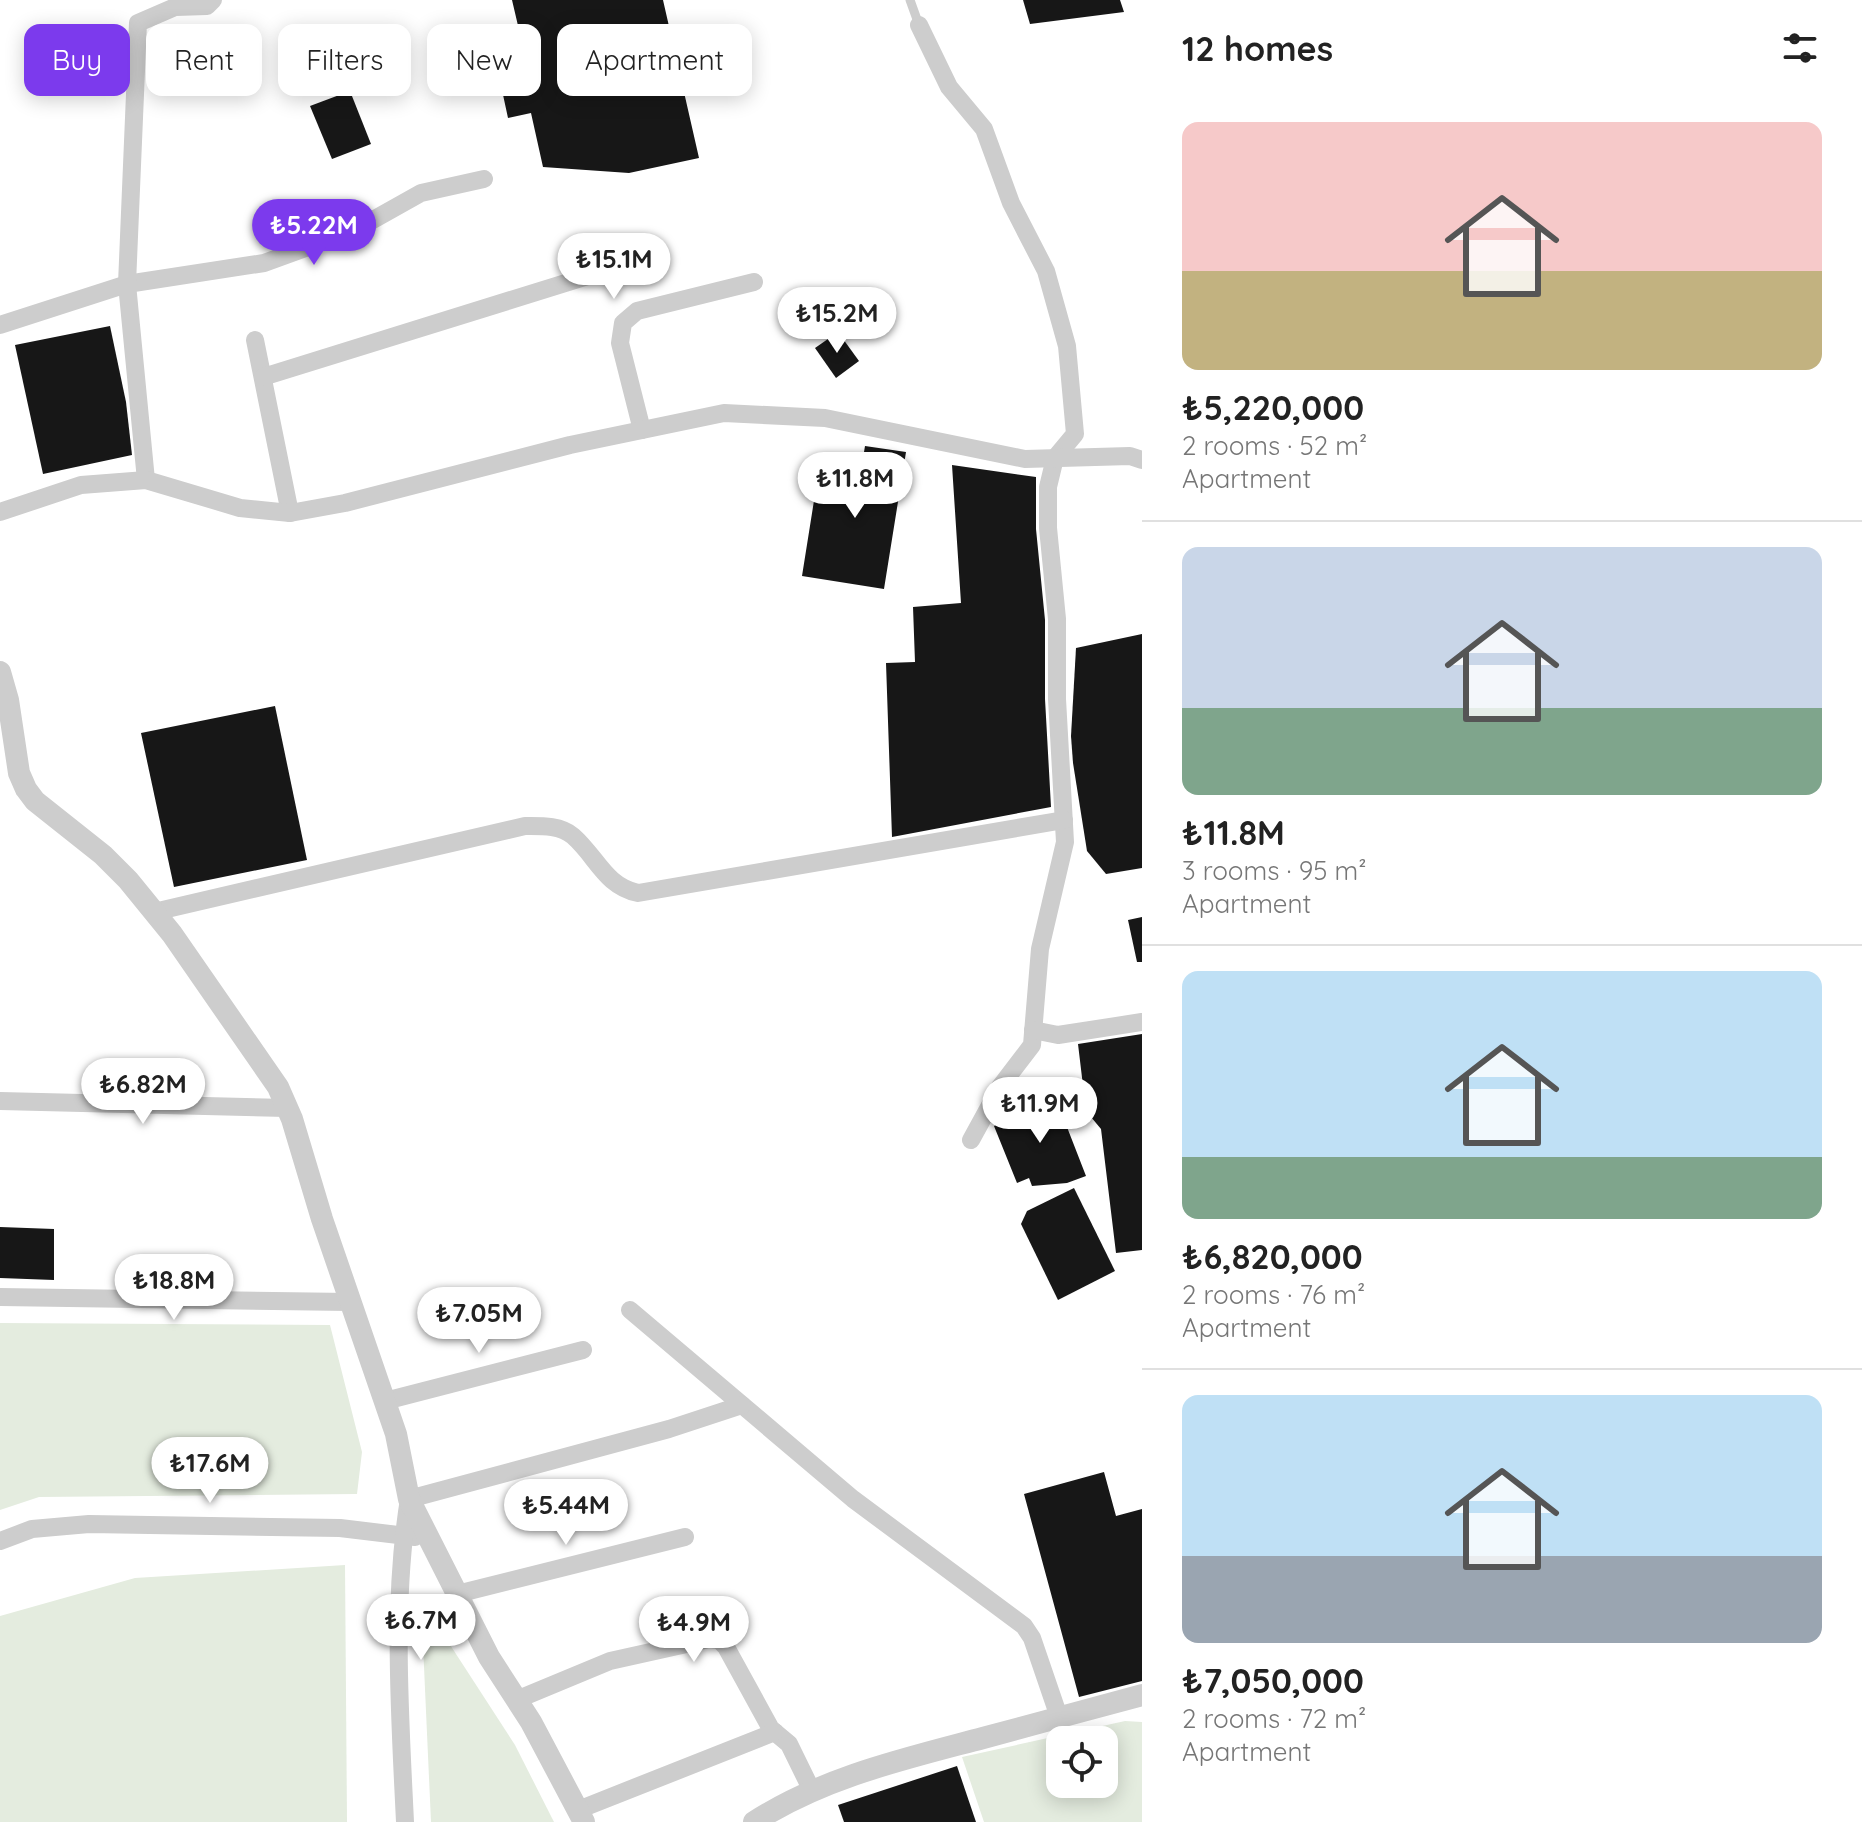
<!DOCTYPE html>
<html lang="en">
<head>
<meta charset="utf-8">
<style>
	body { margin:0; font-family:Quicksand,sans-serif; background:#f2f2f2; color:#222; height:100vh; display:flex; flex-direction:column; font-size:30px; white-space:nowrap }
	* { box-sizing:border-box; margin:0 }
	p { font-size:26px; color:#767676 }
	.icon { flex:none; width:44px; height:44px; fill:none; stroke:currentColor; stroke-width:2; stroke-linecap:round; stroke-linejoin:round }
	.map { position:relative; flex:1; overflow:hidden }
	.details { display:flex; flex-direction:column; background:#fff; width:720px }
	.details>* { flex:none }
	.top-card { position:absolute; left:24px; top:24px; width:760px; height:72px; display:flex; gap:16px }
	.tools { position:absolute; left:1046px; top:1726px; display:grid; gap:16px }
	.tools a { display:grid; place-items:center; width:72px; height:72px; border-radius:16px; background:#fff; box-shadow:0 4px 20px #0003; font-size:40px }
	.price { position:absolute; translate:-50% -68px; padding:0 18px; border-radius:28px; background:#fff; color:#222; font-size:26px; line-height:52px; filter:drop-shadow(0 2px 4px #0008) }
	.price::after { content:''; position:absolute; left:50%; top:48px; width:24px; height:18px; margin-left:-12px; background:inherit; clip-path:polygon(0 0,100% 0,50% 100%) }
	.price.current { background:#7c3aed; color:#fff }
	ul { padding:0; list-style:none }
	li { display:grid; align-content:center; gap:16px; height:424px; padding:0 40px }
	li+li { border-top:2px solid #e0e0e0 }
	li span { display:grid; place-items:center; height:248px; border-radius:16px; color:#555 }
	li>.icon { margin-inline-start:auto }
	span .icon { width:144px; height:144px; fill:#fffc; stroke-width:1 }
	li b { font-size:34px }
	h2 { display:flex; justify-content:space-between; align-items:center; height:96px; padding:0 40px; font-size:34px }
	.pill { padding:0 28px; border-radius:16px; background:#fff; box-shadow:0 4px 20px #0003; font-size:28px; line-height:72px }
	.pill.current { background:#7c3aed; color:#fff }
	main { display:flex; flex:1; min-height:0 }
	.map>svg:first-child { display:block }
	.green { fill:#e4ecdf; fill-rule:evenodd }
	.building { fill:#171717 }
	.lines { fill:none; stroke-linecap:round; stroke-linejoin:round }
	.service { stroke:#cdcdcd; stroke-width:9 }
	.minor { stroke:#cdcdcd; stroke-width:18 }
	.tertiary { stroke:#cdcdcd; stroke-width:22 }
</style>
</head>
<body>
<main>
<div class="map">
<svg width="1142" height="1822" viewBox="0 0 1142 1822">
	<rect width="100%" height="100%" fill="#fff"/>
	<g class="green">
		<path d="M0,1323L330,1325L362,1452L357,1494L39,1497L0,1510Z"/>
		<path d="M345,1565L347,1822H0V1616L135,1578Z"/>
		<path d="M421,1600L515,1745L554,1822H431Z"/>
		<path d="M1125,1721L1142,1722V1822H984L962,1757ZM1060,1740H1104V1784H1060Z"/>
	</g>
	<g class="building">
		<path d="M512,0H663L699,158L629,173L543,167L531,113L508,118L494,53L523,47Z"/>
		<path d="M1023,0H1120L1124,12L1030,24Z"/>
		<path d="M350,91L371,144L332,159L310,106Z"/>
		<path d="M110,326L126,402L132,455L43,474L15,345Z"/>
		<path d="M838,332L859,361L836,378L815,348Z"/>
		<path d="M865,446L906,452L884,589L802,576L820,463L861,470Z"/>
		<path d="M952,465L1036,477V529L1045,620V699L1051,807L892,837L886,663L915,662L913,607L961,603Z"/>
		<path d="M1142,634V868L1106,874L1087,851L1073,763L1071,736L1076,648Z"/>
		<path d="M275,706L307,860L174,887L141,733Z"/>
		<path d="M1142,917V962H1137L1128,920Z"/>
		<path d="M1142,1034V1250L1116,1253L1101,1129L1086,1111L1078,1044Z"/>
		<path d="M1053,1091L1086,1176L1067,1183L1032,1186L1029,1178L1017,1183L994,1126Z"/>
		<path d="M1074,1188L1115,1271L1058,1300L1021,1224L1027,1211Z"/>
		<path d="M0,1227L54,1229V1280L0,1278Z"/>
		<path d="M1104,1472L1116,1516L1142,1509V1681L1079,1697L1024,1494Z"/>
		<path d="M957,1766L976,1822H844L838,1805Z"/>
	</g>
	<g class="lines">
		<path class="service" d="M910,0L919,25"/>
		<g class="minor">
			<path d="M919,25L949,87L984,129L1011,203L1046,271L1067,346L1075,434L1055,458L1048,487V528L1057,619V699L1065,842L1040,949L1032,1045L1000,1087L971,1140"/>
			<path d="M0,325L127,284L264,263L355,230L421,193L484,179"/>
			<path d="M255,340L290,513"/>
			<path d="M263,377L588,276"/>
			<path d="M642,430L620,343L623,323L637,311L754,282"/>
			<path d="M146,480L127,284L138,23L175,7L207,6L213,0"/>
			<path d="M0,512L81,485L146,480L240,508L290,513L345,503L570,445L724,413L825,418L1025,459L1130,456L1142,460"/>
			<path d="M154,912L525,826C541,826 560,825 573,836C597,857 605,886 638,893L1064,820"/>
			<path d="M1033,1030L1058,1035L1142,1022"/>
			<path d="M0,1101L287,1108"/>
			<path d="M0,1297L350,1302"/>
			<path d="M630,1310L853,1499L1024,1626L1032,1638L1059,1717"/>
			<path d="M385,1401L583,1350"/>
			<path d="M0,1541L32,1529L89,1524L340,1528L415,1537"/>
			<path d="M457,1594L685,1537"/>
			<path d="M516,1700L610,1661L709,1639L719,1640L726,1647L771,1729L789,1744L812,1791"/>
			<path d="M578,1810L775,1732"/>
			<path d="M405,1822C400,1716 392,1604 409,1499L669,1429L742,1405"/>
		</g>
		<g class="tertiary">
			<path d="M0,672L8,700L19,773L26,789L35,801L103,855L128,880L172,934L278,1087L292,1119L322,1219L396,1434L409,1499L489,1657L531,1722L584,1822"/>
			<path d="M754,1822C824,1777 904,1759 983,1738C1036,1724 1089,1709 1142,1695"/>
		</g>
	</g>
</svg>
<div class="tools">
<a><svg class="icon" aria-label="locate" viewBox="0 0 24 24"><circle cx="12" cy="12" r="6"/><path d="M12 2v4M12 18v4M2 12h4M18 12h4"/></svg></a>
</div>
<b class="price current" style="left:314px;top:267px">₺5.22M</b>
<b class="price" style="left:614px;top:301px">₺15.1M</b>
<b class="price" style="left:837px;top:355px">₺15.2M</b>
<b class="price" style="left:855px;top:520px">₺11.8M</b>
<b class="price" style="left:143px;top:1126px">₺6.82M</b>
<b class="price" style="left:1040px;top:1145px">₺11.9M</b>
<b class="price" style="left:174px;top:1322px">₺18.8M</b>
<b class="price" style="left:479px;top:1355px">₺7.05M</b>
<b class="price" style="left:210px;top:1505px">₺17.6M</b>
<b class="price" style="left:566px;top:1547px">₺5.44M</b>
<b class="price" style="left:421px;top:1662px">₺6.7M</b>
<b class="price" style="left:694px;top:1664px">₺4.9M</b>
<div class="top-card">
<a class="pill current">Buy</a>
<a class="pill">Rent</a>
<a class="pill">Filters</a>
<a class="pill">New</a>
<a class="pill">Apartment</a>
</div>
</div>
<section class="details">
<h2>12 homes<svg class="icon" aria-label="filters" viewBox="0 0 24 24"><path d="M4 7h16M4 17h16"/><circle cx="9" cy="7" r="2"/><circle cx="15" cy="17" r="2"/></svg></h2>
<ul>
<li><span style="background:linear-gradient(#f6c9c9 60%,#c2b280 0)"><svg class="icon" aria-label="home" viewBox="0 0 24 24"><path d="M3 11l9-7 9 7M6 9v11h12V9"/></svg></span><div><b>₺5,220,000</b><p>2 rooms · 52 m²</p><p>Apartment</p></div></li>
<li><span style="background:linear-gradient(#c9d6e8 65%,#7fa58c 0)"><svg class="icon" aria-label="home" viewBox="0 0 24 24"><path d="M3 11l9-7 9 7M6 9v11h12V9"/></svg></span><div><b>₺11.8M</b><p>3 rooms · 95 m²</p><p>Apartment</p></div></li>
<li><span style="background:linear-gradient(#bfe0f5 75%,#7fa58c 0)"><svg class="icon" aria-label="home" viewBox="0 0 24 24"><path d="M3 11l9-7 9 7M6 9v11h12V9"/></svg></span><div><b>₺6,820,000</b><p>2 rooms · 76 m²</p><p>Apartment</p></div></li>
<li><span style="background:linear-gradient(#bfe0f5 65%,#9aa5b1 0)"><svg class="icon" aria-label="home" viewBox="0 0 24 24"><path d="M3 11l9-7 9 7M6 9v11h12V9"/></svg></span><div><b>₺7,050,000</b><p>2 rooms · 72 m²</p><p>Apartment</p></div></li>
</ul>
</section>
</main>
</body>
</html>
